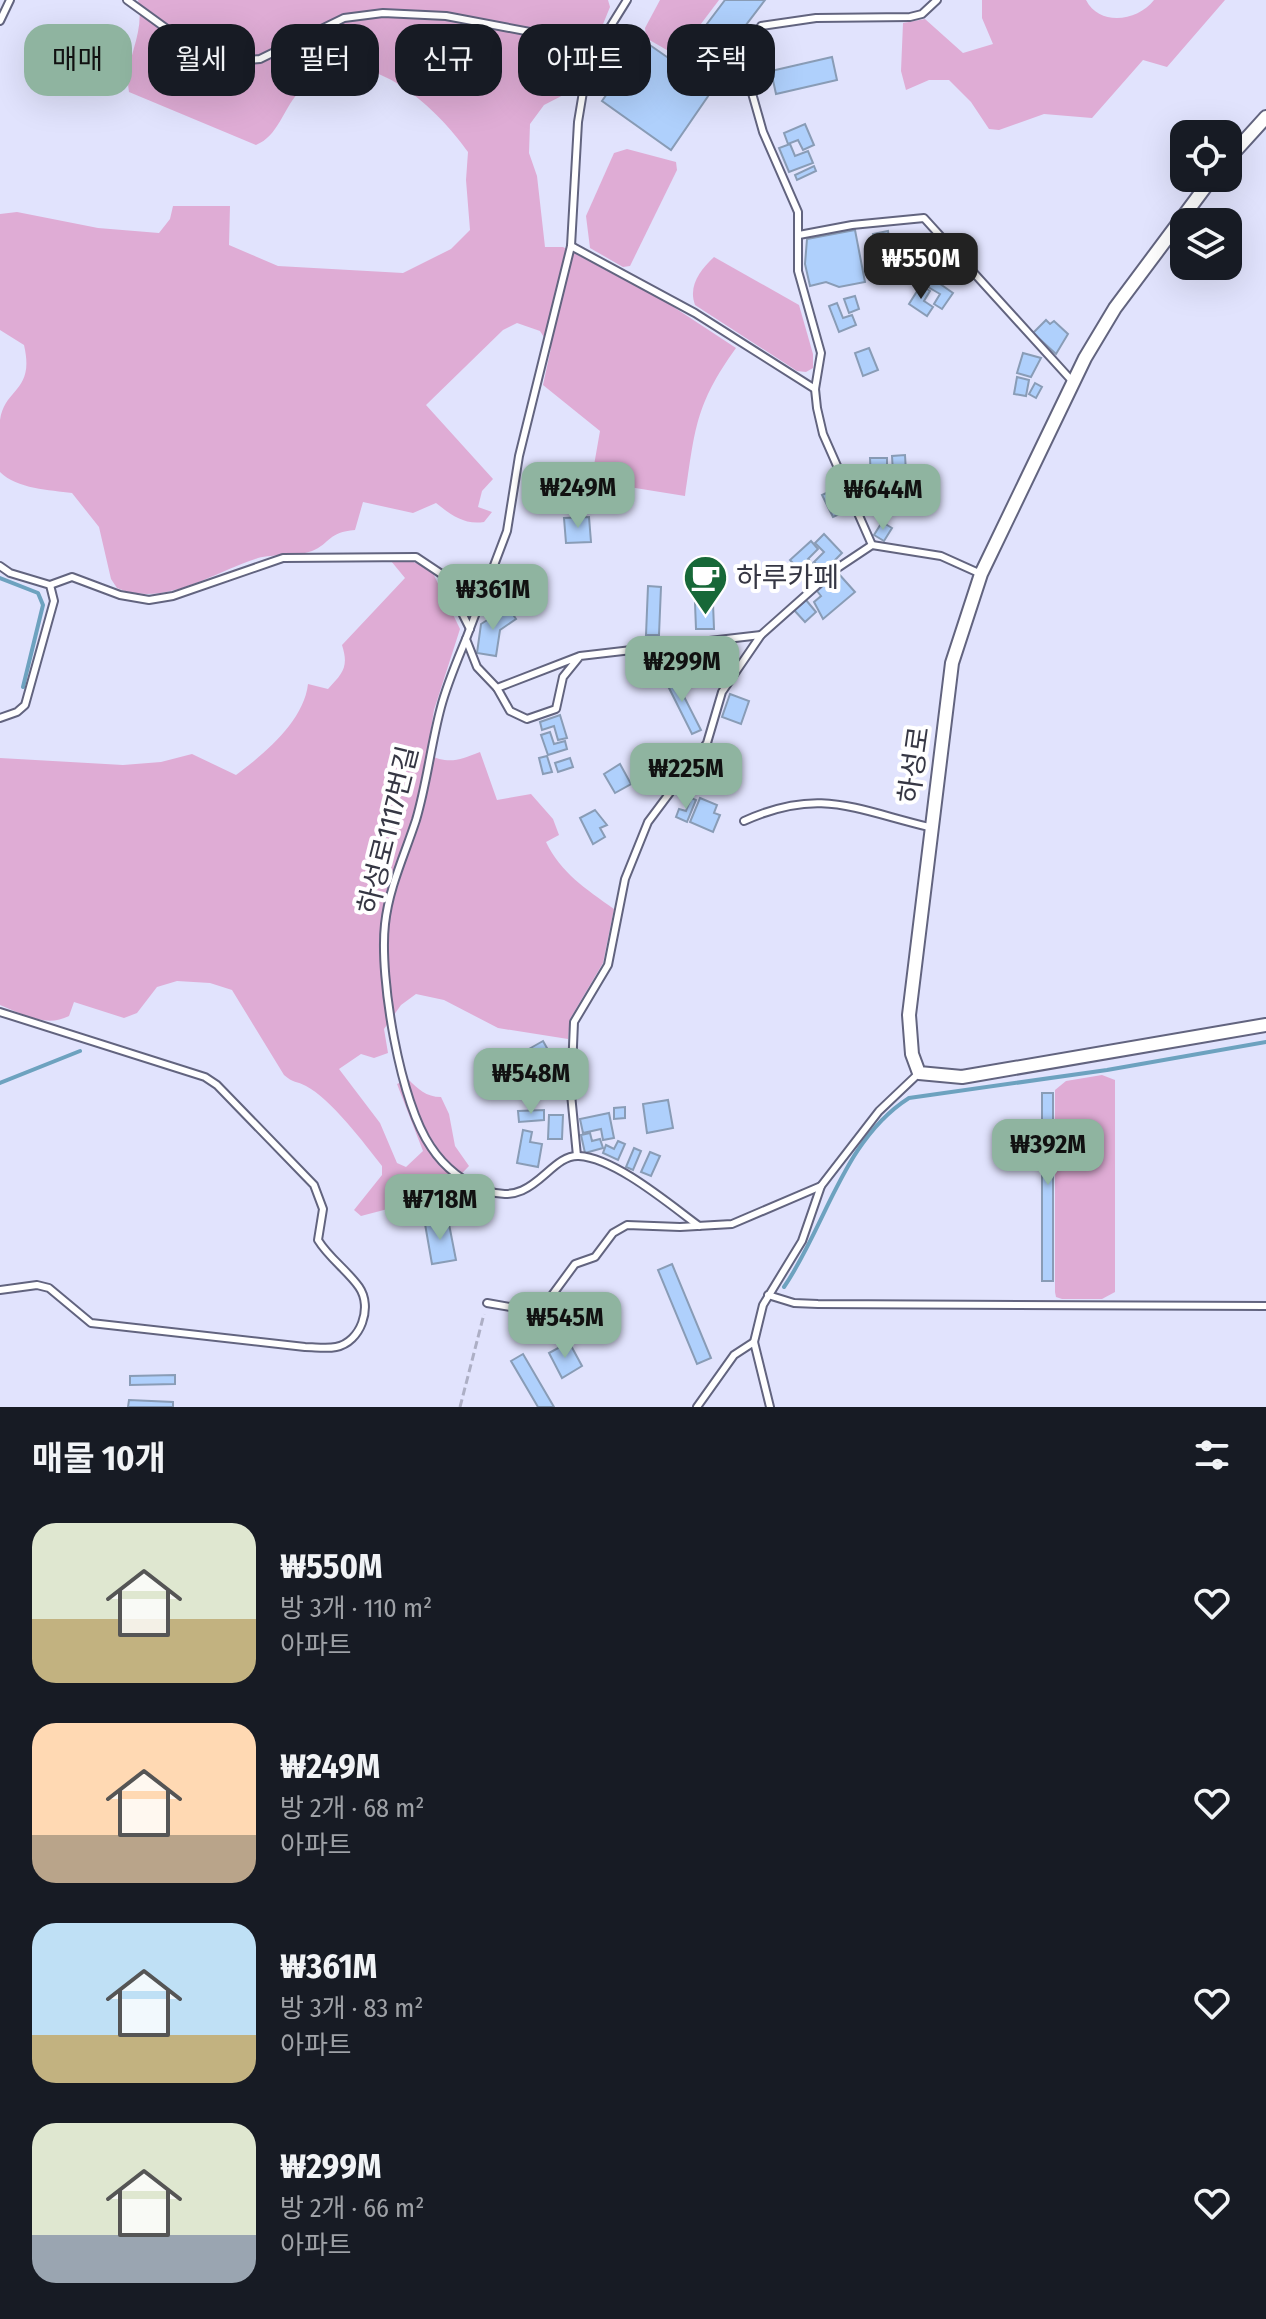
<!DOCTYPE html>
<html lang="ko">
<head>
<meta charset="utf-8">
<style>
	body { margin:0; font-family:"Fira Sans Condensed","Noto Sans KR",sans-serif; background:#242831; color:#f1f3f6; height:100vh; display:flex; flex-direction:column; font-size:30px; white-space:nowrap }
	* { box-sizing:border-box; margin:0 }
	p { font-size:26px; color:#9ea1a6 }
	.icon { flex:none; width:44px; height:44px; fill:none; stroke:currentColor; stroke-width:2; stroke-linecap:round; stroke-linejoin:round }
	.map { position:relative; height:1407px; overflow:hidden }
	.panel { display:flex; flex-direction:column; background:#171b24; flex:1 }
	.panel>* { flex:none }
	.banner { position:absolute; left:24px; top:24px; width:800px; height:72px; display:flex; gap:16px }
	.controls { position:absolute; left:1170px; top:120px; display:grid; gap:16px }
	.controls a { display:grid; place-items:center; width:72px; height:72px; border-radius:16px; background:#171b24; box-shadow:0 8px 32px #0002; font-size:40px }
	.price { position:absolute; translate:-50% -68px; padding:0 18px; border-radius:16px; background:#8fb4a0; color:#111; font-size:26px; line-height:52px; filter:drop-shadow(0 2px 4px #0008) }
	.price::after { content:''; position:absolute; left:50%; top:48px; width:24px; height:18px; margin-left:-12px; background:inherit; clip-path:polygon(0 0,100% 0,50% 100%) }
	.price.current { background:#222; color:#fff }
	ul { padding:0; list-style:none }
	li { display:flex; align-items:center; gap:24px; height:200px; padding:0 32px }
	li span { display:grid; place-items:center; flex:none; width:224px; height:160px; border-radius:24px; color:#555 }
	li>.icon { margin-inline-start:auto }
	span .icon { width:96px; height:96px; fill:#fffc; stroke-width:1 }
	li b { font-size:34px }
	h2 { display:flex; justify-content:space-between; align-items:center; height:96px; padding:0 32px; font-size:34px }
	.chip { padding:0 28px; border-radius:24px; background:#171b24; box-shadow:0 8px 32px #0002; font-size:28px; line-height:72px }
	.chip.current { background:#8fb4a0; color:#111 }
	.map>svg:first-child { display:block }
	.green { fill:#dfacd5 }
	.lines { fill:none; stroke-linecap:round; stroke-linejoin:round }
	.stream { stroke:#6da2bf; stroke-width:4 }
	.building { fill:#afd0fc; stroke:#899cb6; stroke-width:2 }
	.service-casing { stroke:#62647f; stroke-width:10 }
	.minor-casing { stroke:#62647f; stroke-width:16 }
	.path { stroke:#adafc5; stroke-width:3; stroke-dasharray:8 4; stroke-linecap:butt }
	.service { stroke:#fff; stroke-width:6 }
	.minor { stroke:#fff; stroke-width:12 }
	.labels { text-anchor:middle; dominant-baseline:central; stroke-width:8; stroke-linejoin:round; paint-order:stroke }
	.poi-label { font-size:28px; fill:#363744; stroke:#fff; text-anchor:start }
	.street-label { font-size:28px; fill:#363744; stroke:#fff }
</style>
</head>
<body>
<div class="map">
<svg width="1266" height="1407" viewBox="0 0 1266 1407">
	<rect width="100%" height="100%" fill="#e1e3fd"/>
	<g class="green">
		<path d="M138,0H608L610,7L577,88L544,105L530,124L529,153L537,176L545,247H563L669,304L736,348C695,405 695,429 685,496L598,482L593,471L600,431L543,385L551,348L540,331L517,323L503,330L426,405L493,479L482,491L478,507L492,512L484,522C464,525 451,515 436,503L413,513L363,502L355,530C328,532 331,543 312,551C300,556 273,554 258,558C213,572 164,608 117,588L111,579L99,527L72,493C50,490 17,489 0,472C0,456 0,437 0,420C5,387 35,392 24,345L0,330V214L17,212L98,228L159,233L170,219L173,206H230L229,245L278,266L403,273L451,249L470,230L466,180L468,152C433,102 352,28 298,93C283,110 278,136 256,145L129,92C123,59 146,36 138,0Z"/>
		<path d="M660,0H719L685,45L672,53L646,38L645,28Z"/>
		<path d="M982,0H1086C1100,27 1138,21 1154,0H1225L1167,67L1143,60L1092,118L1044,114L999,130L989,129L971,102L949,80H929L906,90L901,71L903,23L925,19L963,53L993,44L982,18Z"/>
		<path d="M627,149L676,162L677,170L630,266L623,267L590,248L586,216L614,153Z"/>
		<path d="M714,257L799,305L813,354V368L806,372L797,371L695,305C688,286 700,270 714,257Z"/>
		<path d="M391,561H411L431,569L460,629L434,710L427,754C449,765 459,760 480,752L497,800L531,794L553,819L559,835L546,842C561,873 586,889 614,909L603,963L570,1019L568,1039L498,1028L444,1000L416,994L401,1005L384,1029L388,1053L374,1058L361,1054L339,1069L380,1123L397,1163L406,1167L423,1151L397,1084L408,1079C418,1089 426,1097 441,1097L449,1114L455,1146L469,1166L441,1195L361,1216L354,1210L382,1175V1166C365,1144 330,1098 306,1086C297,1081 293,1083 284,1075L232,990L210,983L177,981L157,987L137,1013L124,1018L74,1002L69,1016C46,1028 23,1014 0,1005V758L123,765L161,762L192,754L236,775C264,754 304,721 308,684L328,689C343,673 349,667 342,645L405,578Z"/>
		<path d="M1102,1075L1115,1080V1292L1102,1299H1062L1056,1297L1055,1292V1090L1066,1081Z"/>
	</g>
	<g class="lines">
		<g class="stream">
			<path d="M0,578L38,593L43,605L23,687"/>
			<path d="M0,1083L80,1051"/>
			<path d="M784,1287C826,1226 843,1140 909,1098L1107,1070L1266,1042"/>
		</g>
	</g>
	<g class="building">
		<path d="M725,0H765L704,80L679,61Z"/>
		<path d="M644,41L713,89L671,150L602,101Z"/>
		<path d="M832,57L837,80L776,94L771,71Z"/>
		<path d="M726,59L737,68L722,86L711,78Z"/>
		<path d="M805,124L814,145L803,150L798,140L788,144L784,133Z"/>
		<path d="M790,144L795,156L808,151L813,163L789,172L779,148Z"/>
		<path d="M814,166L816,171L797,180L795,175Z"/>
		<path d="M855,230L865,282L839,287L826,282L810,286L805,264L807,239Z"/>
		<path d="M888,231L891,252L877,255L873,234Z"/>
		<path d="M933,279L953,293L942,309L934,304L940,294L928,287Z"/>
		<path d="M921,285L930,291L924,301L933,307L927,316L909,304Z"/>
		<path d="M855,296L859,309L849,313L844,299Z"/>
		<path d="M837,303L843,318L852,315L856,325L839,332L829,306Z"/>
		<path d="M1046,320L1050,324L1054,321L1068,334L1056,354L1033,333Z"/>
		<path d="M869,348L878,370L863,376L855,353Z"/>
		<path d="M1023,353L1041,358L1031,377L1017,373Z"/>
		<path d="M1017,377L1029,380L1026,396L1014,394Z"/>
		<path d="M1035,383L1042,387L1036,398L1029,394Z"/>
		<path d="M905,455L906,472L893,473L892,456Z"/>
		<path d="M870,458H887V481H871Z"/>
		<path d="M869,484L889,487L885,512L866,510Z"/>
		<path d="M841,486L851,509L833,517L822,495Z"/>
		<path d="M589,517L591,542L566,543L564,518Z"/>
		<path d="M882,522L892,528L884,541L874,535Z"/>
		<path d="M824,534L842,553L824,571L814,562L824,552L815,543Z"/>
		<path d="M811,541L818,549L808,559L818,569L808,579L790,560Z"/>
		<path d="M838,573L855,592L823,619L814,602L821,596L817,591Z"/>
		<path d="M648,586L661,587L659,635H646Z"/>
		<path d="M806,600L816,612L805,622L794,610Z"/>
		<path d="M695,603H713L714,629H696Z"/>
		<path d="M508,607L516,619L500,630L496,656L477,653L481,624Z"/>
		<path d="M703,647L722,656L712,678L693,669Z"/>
		<path d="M672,673L701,730L692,734L664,678Z"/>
		<path d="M730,694L749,701L741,724L722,717Z"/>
		<path d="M560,715L567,738L558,740L554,726L542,730L540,722Z"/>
		<path d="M550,732L554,744L565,741L567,749L548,755L541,735Z"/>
		<path d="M547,756L552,772L543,774L539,758Z"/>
		<path d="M570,758L573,767L558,772L555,763Z"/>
		<path d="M620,764L631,784L615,793L604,774Z"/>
		<path d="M691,798L696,800L687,822L676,817L679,809L686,811Z"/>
		<path d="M700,798L717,805L714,813L720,815L713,832L690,822Z"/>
		<path d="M595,810L607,825L600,828L605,837L593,844L580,818Z"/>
		<path d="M543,1041L552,1057L523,1074L513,1058Z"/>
		<rect x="1042" y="1093" width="11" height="188"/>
		<path d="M668,1100L673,1128L647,1133L643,1104Z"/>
		<path d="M625,1107V1118L614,1119V1108Z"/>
		<path d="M544,1110V1120L519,1122L518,1111Z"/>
		<path d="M609,1113L614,1138L603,1140L601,1129L583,1133L580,1119Z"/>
		<path d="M549,1115H563L562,1139H548Z"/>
		<path d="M523,1130L532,1132L530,1142L542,1144L538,1167L517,1163Z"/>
		<path d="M590,1133L592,1141L600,1139L603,1148L585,1153L581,1135Z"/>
		<path d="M618,1141L625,1144L618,1160L603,1153L606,1145L614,1149Z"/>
		<path d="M634,1148L641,1151L633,1170L626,1167Z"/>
		<path d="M650,1152L660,1156L651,1176L641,1172Z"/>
		<path d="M448,1219L456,1260L432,1264L425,1224Z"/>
		<path d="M672,1264L711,1358L697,1364L658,1270Z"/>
		<path d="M569,1342L582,1366L562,1378L549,1353Z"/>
		<path d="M523,1354L554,1407H538L511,1361Z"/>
		<path d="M175,1375V1384L130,1385V1376Z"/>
		<path d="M129,1400L173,1402V1407H128Z"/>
	</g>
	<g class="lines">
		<defs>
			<g id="service">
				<path d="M127,0L178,37L229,61L260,59L344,18L383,13L446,16L599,45"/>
				<path d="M0,21L10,0"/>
				<path d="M799,235L852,225L924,218L1073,382"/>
				<path d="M571,246L695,313L815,389"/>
				<path d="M872,545L823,434L817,408L815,389L821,353L798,271V212L763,132L748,79L747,56L761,26L816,18L910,17L922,14L937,0"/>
				<path d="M0,566L10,573L50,585L54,601L25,705L17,712L0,718"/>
				<path d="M50,585L72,577L120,595L149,600L173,596L283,558L416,557L443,575L470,629"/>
				<path d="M466,639C457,661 447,684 441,707C431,744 427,783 416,820C405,854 389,887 385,924C379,978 400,1102 431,1147C444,1167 465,1184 488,1191C535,1207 549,1154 579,1156C615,1158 669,1204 699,1226"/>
				<path d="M580,656L497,688L510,711L527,719L556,709L563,677L580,656L761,635"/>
				<path d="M497,688L477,667L466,639L507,531L519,456L571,246L578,122L584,86L599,45L627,0"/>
				<path d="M744,821C819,787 854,809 929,827"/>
				<path d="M0,1012L205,1077L217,1085L314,1185L323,1209L318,1240C329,1258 347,1270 359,1287C373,1307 361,1342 336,1347C326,1349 315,1347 305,1347L91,1323L49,1288L37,1285L0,1290"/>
				<path d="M577,1156L571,1094L574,1022L608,965L625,879L648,822L707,743L722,692L761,635L833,571L872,545L941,556L981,574"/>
				<path d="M768,1295L794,1303L818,1304L1266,1306"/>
				<path d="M487,1303L527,1310L539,1305L550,1298L575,1264L595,1257L613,1233L627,1225L680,1227L732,1224L821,1186"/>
				<path d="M697,1407L734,1355L754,1342"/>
				<path d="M770,1407L754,1342L763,1305L802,1241L821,1186L879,1111L919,1073"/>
			</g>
			<g id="minor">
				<path d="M1228,159L1266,117"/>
				<path d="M1212,178L1115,308L1085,358L981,574L952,663L909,1015L912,1054L919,1073L962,1077L1266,1025"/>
			</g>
		</defs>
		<use href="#service" class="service-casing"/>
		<use href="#minor" class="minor-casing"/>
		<path class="path" d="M460,1407L484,1314"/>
		<use href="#service" class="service"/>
		<use href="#minor" class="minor"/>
	</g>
	<defs>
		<symbol id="cafe-pin" viewBox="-11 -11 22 30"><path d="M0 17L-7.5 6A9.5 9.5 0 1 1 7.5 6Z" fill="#176838" stroke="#fff"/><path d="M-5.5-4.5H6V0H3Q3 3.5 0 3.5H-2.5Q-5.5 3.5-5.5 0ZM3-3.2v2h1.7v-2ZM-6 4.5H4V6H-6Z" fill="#fff"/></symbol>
	</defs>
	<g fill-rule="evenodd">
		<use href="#cafe-pin" x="680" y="552" width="51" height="69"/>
	</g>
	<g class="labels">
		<g class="poi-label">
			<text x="736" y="577">하루카페</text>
		</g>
		<g class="street-label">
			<text transform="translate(914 765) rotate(-82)">하성로</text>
			<text transform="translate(388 830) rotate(-76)">하성로1117번길</text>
		</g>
	</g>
</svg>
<div class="controls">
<a><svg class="icon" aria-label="locate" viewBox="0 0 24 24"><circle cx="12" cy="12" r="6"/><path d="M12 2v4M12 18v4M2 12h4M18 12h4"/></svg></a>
<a><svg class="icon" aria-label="layers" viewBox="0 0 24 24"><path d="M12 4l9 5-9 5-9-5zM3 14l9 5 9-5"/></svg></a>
</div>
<b class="price current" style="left:921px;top:301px">₩550M</b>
<b class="price" style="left:578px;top:530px">₩249M</b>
<b class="price" style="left:883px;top:532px">₩644M</b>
<b class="price" style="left:493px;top:632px">₩361M</b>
<b class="price" style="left:682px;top:704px">₩299M</b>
<b class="price" style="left:686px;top:811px">₩225M</b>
<b class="price" style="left:531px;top:1116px">₩548M</b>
<b class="price" style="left:1048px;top:1187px">₩392M</b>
<b class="price" style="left:440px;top:1242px">₩718M</b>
<b class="price" style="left:565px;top:1360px">₩545M</b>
<div class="banner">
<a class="chip current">매매</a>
<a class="chip">월세</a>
<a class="chip">필터</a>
<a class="chip">신규</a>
<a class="chip">아파트</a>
<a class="chip">주택</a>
</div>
</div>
<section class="panel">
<h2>매물 10개<svg class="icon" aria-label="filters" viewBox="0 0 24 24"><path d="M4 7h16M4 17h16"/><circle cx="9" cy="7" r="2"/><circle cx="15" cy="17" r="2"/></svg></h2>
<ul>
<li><span style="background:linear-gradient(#dfe7d0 60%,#c2b280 0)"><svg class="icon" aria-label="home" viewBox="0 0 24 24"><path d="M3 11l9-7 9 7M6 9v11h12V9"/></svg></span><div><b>₩550M</b><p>방 3개 · 110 m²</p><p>아파트</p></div><svg class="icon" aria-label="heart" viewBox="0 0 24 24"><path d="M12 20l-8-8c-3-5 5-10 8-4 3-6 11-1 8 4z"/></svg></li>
<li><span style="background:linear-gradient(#ffd9b3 70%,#b9a48a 0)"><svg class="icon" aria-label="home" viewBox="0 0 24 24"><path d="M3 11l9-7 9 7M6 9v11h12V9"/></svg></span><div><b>₩249M</b><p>방 2개 · 68 m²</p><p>아파트</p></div><svg class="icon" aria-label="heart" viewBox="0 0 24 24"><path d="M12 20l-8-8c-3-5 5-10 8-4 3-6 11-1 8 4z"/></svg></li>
<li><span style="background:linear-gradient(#bfe0f5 70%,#c2b280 0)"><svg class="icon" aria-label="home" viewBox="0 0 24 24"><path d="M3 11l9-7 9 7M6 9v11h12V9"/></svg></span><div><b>₩361M</b><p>방 3개 · 83 m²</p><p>아파트</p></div><svg class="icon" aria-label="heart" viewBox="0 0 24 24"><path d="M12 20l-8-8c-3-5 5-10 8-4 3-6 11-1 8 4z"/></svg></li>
<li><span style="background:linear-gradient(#dfe7d0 70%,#9aa5b1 0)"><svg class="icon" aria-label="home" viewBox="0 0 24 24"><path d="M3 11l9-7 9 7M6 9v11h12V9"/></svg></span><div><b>₩299M</b><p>방 2개 · 66 m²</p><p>아파트</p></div><svg class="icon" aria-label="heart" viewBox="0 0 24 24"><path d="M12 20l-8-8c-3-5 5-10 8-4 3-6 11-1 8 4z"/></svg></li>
</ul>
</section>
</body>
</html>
